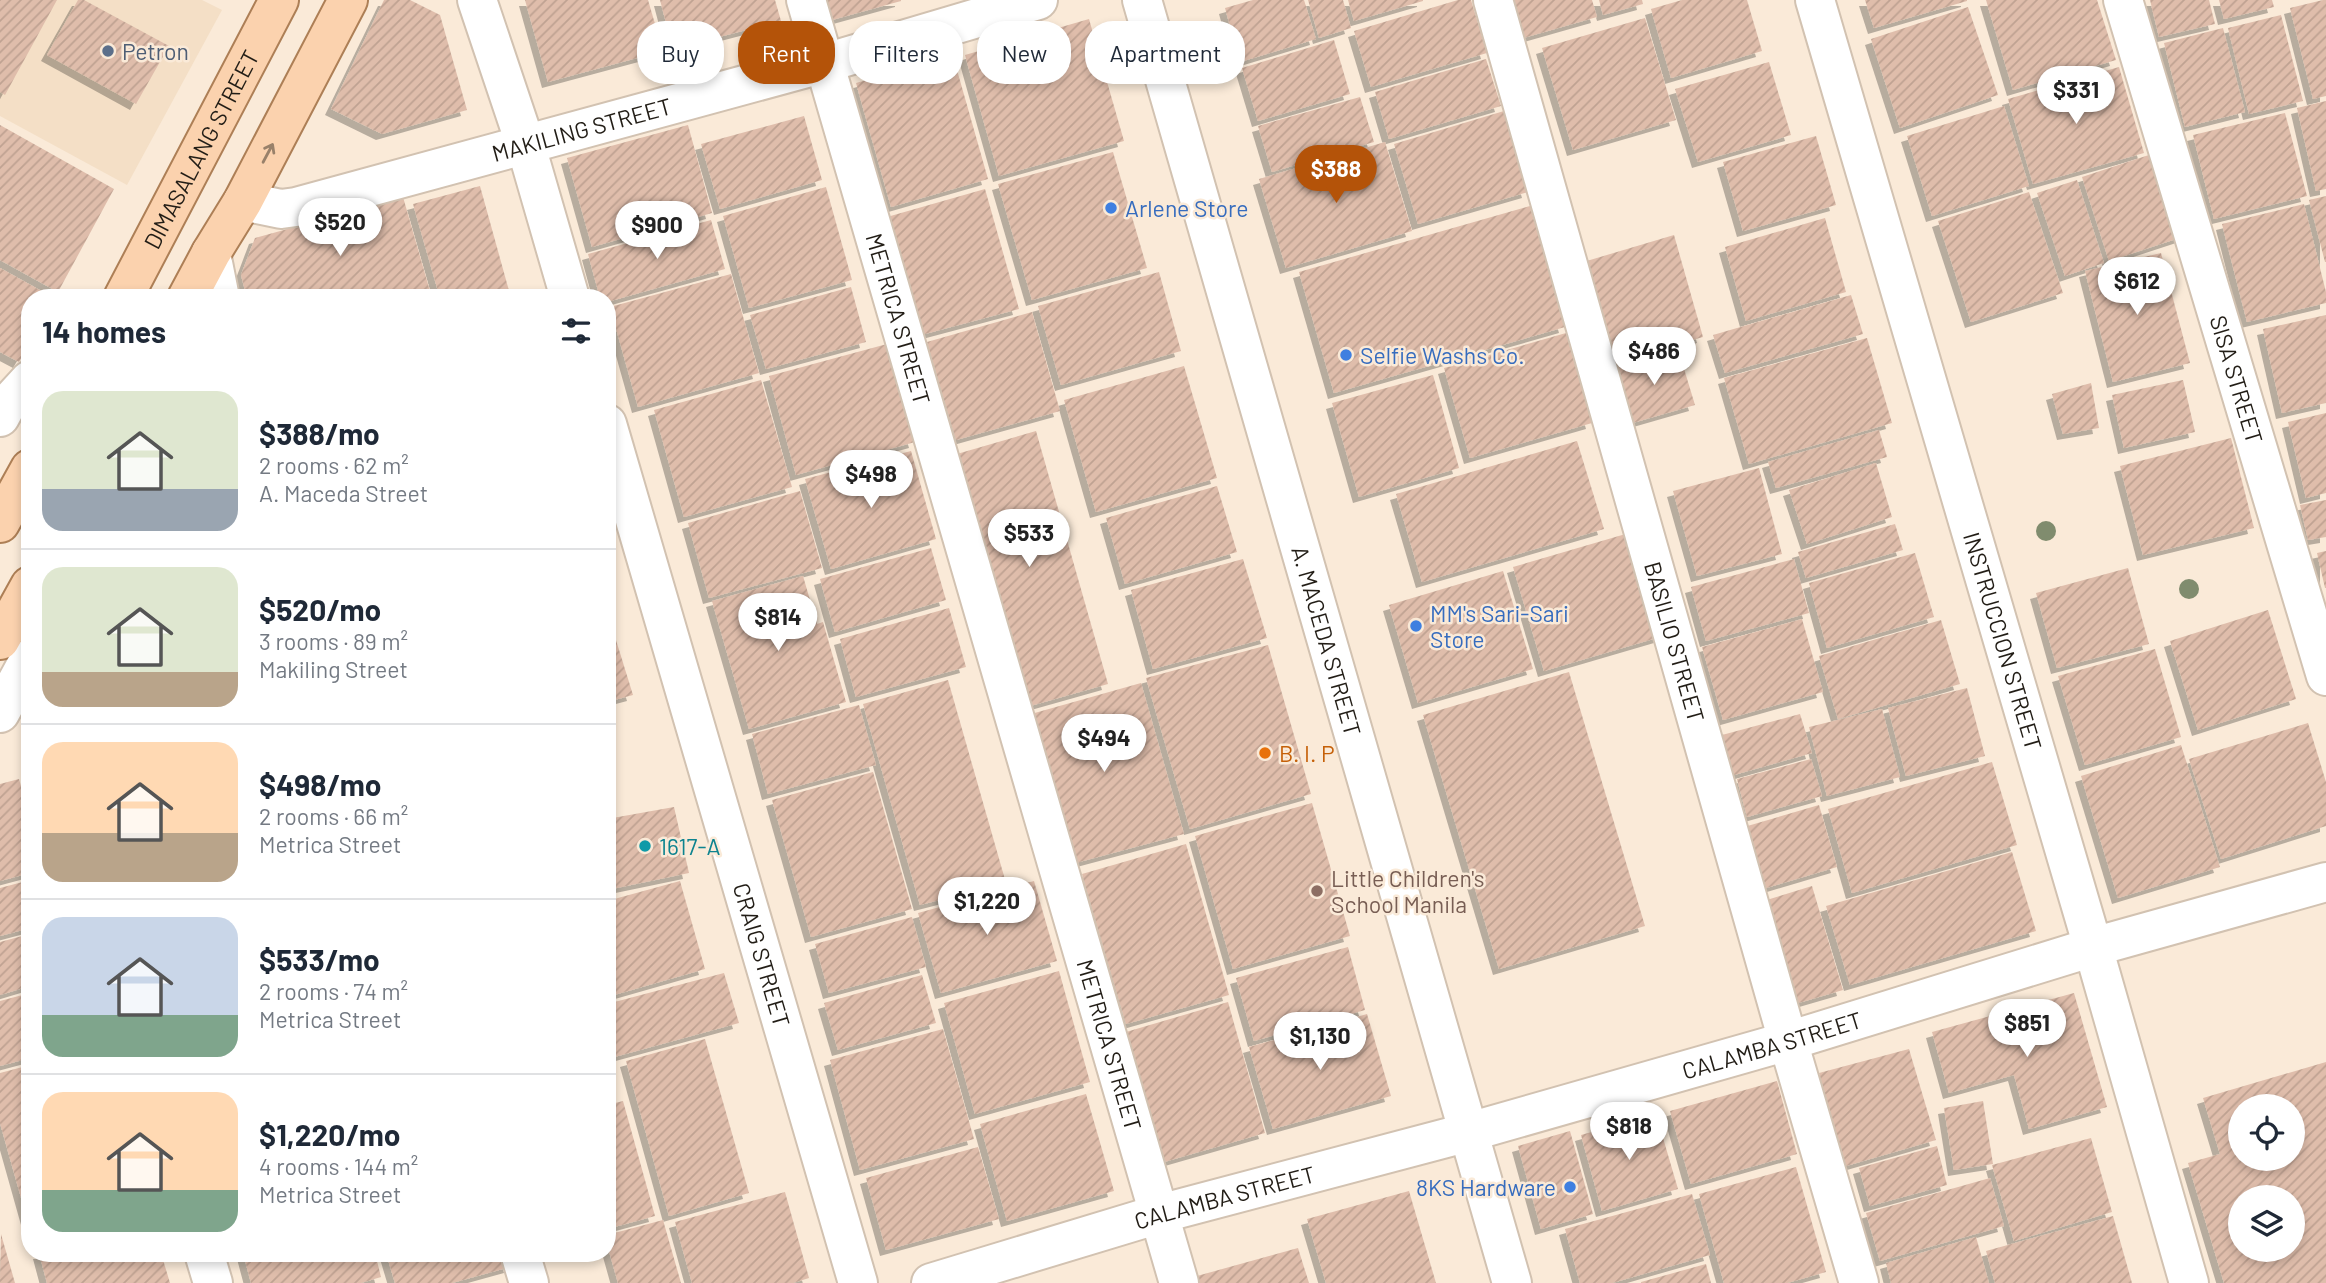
<!DOCTYPE html>
<html lang="en">
<head>
<meta charset="utf-8">
<style>
	body { margin:0; font-family:Barlow,sans-serif; background:#f6f6f7; color:#1f2937; height:100vh; display:flex; flex-direction:column; font-size:26px; white-space:nowrap }
	* { box-sizing:border-box; margin:0 }
	p { font-size:23px; color:#747a83 }
	.icon { flex:none; width:38px; height:38px; fill:none; stroke:currentColor; stroke-width:2; stroke-linecap:round; stroke-linejoin:round }
	.map { position:relative; flex:1; overflow:hidden }
	.drawer { position:absolute; left:21px; top:289px; width:595px; height:973px; display:flex; flex-direction:column; background:#fff; border-radius:28px; box-shadow:0 4px 10px #0003 }
	.drawer>* { flex:none }
	.hud { position:absolute; left:637px; top:21px; width:665px; height:63px; display:flex; gap:14px }
	.tools { position:absolute; left:2228px; top:1094px; display:grid; gap:14px }
	.tools a { display:grid; place-items:center; width:77px; height:77px; border-radius:50%; background:#fff; box-shadow:0 4px 10px #0003; font-size:35px }
	.price { position:absolute; translate:-50% -60px; padding:0 16px; border-radius:24px; background:#fff; color:#222; font-size:23px; line-height:46px; filter:drop-shadow(0 2px 4px #0008) }
	.price::after { content:''; position:absolute; left:50%; top:42px; width:21px; height:16px; margin-left:-10px; background:inherit; clip-path:polygon(0 0,100% 0,50% 100%) }
	.price.active { background:#b45309; color:#fff }
	ul { padding:0; list-style:none }
	li { display:flex; align-items:center; gap:21px; height:175px; padding:0 21px }
	li+li { border-top:2px solid #e0e1e3 }
	li span { display:grid; place-items:center; flex:none; width:196px; height:140px; border-radius:21px; color:#555 }
	li>.icon { margin-inline-start:auto }
	span .icon { width:84px; height:84px; fill:#fffc; stroke-width:1 }
	li b { font-size:30px }
	h2 { display:flex; justify-content:space-between; align-items:center; height:84px; padding:0 21px; font-size:30px }
	.pill { padding:0 24px; border-radius:28px; background:#fff; box-shadow:0 4px 10px #0003; font-size:24px; line-height:63px }
	.pill.active { background:#b45309; color:#fff }
	.map>svg:first-child { display:block }
	.built { fill:#f4dfc6 }
	.building { fill:url(#building-hatch); fill-rule:evenodd; filter:url(#shadow) }
	.lines { fill:none; stroke-linecap:round; stroke-linejoin:round }
	.street-casing { stroke:#d2c2b1; stroke-width:42 }
	.secondary-casing { stroke:#d2c2b1; stroke-width:42 }
	.primary-casing { stroke:#ad7f56; stroke-width:42 }
	.street { stroke:#fff; stroke-width:38 }
	.secondary { stroke:#fff; stroke-width:38 }
	.primary { stroke:#fbd2ae; stroke-width:38 }
	.tree { fill:#808c6e }
	.oneway { stroke:#99816a }
	.service-dot { fill:#5c6f8a; stroke:#faead8; stroke-width:2.5 }
	.shop-dot { fill:#3f7fe0; stroke:#faead8; stroke-width:2.5 }
	.food-dot { fill:#e8710a; stroke:#faead8; stroke-width:2.5 }
	.culture-dot { fill:#0f9aa8; stroke:#faead8; stroke-width:2.5 }
	.education-dot { fill:#8d6e63; stroke:#faead8; stroke-width:2.5 }
	.labels { text-anchor:middle; dominant-baseline:central; stroke-width:5; stroke-linejoin:round; paint-order:stroke }
	.service-label { font-size:23px; fill:#4e5e75; stroke:#faead8; text-anchor:start }
	.street-label { font-size:23px; fill:#221d16; stroke:#faead8 }
	.shop-label { font-size:23px; fill:#366cbe; stroke:#faead8; text-anchor:start }
	.food-label { font-size:23px; fill:#c56008; stroke:#faead8; text-anchor:start }
	.culture-label { font-size:23px; fill:#0d838f; stroke:#faead8; text-anchor:start }
	.education-label { font-size:23px; fill:#785e54; stroke:#faead8; text-anchor:start }
</style>
</head>
<body>
<div class="map">
<svg width="2326" height="1283" viewBox="0 0 2326 1283">
	<defs>
		<pattern id="building-hatch" width="6" height="6" patternUnits="userSpaceOnUse" patternTransform="scale(1.75)"><rect width="6" height="6" fill="#dfbdab"/><path d="M-1 1l2-2M0 6l6-6M5 7l2-2" fill="none" stroke="#bfa292"/></pattern>
		<filter id="shadow"><feDropShadow dx="-6" dy="6" stdDeviation="0" flood-color="#0004"/></filter>
	</defs>
	<rect width="100%" height="100%" fill="#faead8"/>
	<path class="built" d="M0,0H202L222,10L127,185L0,116Z"/>
	<g class="building">
		<path d="M0,0H57L5,95L0,92Z"/>
		<path d="M78,0H84L169,46L136,104L47,55Z"/>
		<path d="M384,0H410L440,15L467,110L382,134L331,109Z"/>
		<path d="M525,0H648L663,51L548,82Z"/>
		<path d="M660,0H775L781,21L673,49Z"/>
		<path d="M815,0H901V1L821,23Z"/>
		<path d="M1253,0H1304L1316,39L1240,62L1225,8Z"/>
		<path d="M1308,0H1343L1351,28L1319,38Z"/>
		<path d="M1348,0H1423V1L1354,21Z"/>
		<path d="M1458,0H1471L1487,53L1371,87L1354,31Z"/>
		<path d="M1504,0H1592L1597,17L1516,40Z"/>
		<path d="M1599,0H1642L1643,4L1603,15Z"/>
		<path d="M1682,0H1747L1762,51L1671,78L1651,9Z"/>
		<path d="M1865,0H1967V1L1874,28Z"/>
		<path d="M1986,0H2097L2116,60L2013,90Z"/>
		<path d="M2150,0H2209L2215,24L2159,37Z"/>
		<path d="M2219,0H2272L2274,7L2224,19Z"/>
		<path d="M2323,0H2326V96L2313,99L2290,8Z"/>
		<path d="M1968,7L1998,95L1900,128L1871,39Z"/>
		<path d="M2281,15L2303,101L2249,114L2228,28Z"/>
		<path d="M1645,18L1676,120L1573,150L1542,48Z"/>
		<path d="M1089,19L1124,141L999,176L965,55Z"/>
		<path d="M2223,28L2245,112L2185,127L2164,43Z"/>
		<path d="M1334,40L1350,94L1258,121L1242,68Z"/>
		<path d="M953,56L988,179L891,207L856,83Z"/>
		<path d="M1486,59L1501,106L1389,139L1375,92Z"/>
		<path d="M1769,62L1791,135L1698,162L1675,89Z"/>
		<path d="M2119,67L2144,153L2033,184L2008,99Z"/>
		<path d="M1360,97L1374,142L1272,172L1258,126Z"/>
		<path d="M2326,101V189L2316,191L2297,108Z"/>
		<path d="M2004,106L2029,186L1932,216L1907,136Z"/>
		<path d="M1504,111L1528,192L1418,224L1394,144Z"/>
		<path d="M2285,113L2307,196L2214,219L2193,135Z"/>
		<path d="M804,116L822,180L720,209L701,144Z"/>
		<path d="M0,125L114,189L58,292L0,260Z"/>
		<path d="M688,125L712,213L592,247L567,158Z"/>
		<path d="M1816,136L1836,205L1743,231L1723,162Z"/>
		<path d="M1385,142L1412,231L1286,268L1259,179Z"/>
		<path d="M1113,152L1147,268L1032,300L998,184Z"/>
		<path d="M2155,153L2182,237L2109,261L2082,177Z"/>
		<path d="M2077,180L2104,263L2065,276L2037,193Z"/>
		<path d="M480,186L511,298H440L413,204Z"/>
		<path d="M826,187L852,280L749,308L723,216Z"/>
		<path d="M985,189L1019,309L921,335L887,217Z"/>
		<path d="M2029,192L2063,293L1971,322L1938,221Z"/>
		<path d="M2326,196V262H2325L2309,200Z"/>
		<path d="M403,197L432,298H247L241,275L255,238Z"/>
		<path d="M2304,204L2326,292V303L2247,322L2222,224Z"/>
		<path d="M1530,206L1565,327L1334,393L1299,272Z"/>
		<path d="M1825,218L1846,292L1746,321L1725,247Z"/>
		<path d="M711,220L725,269L607,302V298H600L588,254Z"/>
		<path d="M1674,235L1703,337L1610,364L1580,263Z"/>
		<path d="M2161,253L2190,363L2113,382L2085,271Z"/>
		<path d="M0,268L54,298H30V343L19,362L0,352Z"/>
		<path d="M1159,272L1181,351L1061,385L1038,306Z"/>
		<path d="M731,274L759,373L638,407L610,307Z"/>
		<path d="M851,287L866,342L766,369L750,315Z"/>
		<path d="M1851,295L1863,334L1725,373L1713,335Z"/>
		<path d="M1032,312L1060,411L956,440L927,342Z"/>
		<path d="M2326,315V403L2282,413L2263,329Z"/>
		<path d="M1566,333L1592,423L1470,458L1444,368Z"/>
		<path d="M1867,338L1892,423L1749,464L1724,378Z"/>
		<path d="M887,344L915,442L796,475L769,376Z"/>
		<path d="M1678,349L1695,405L1629,424L1613,368Z"/>
		<path d="M1184,366L1217,478L1096,512L1064,400Z"/>
		<path d="M1433,375L1459,468L1359,497L1332,403Z"/>
		<path d="M761,380L792,487L684,517L654,410Z"/>
		<path d="M2183,380L2195,432L2124,448L2112,395Z"/>
		<path d="M2091,383L2099,428L2063,434L2052,394Z"/>
		<path d="M2326,413V493L2306,498L2288,422Z"/>
		<path d="M1879,430L1887,457L1776,488L1768,462Z"/>
		<path d="M1036,431L1108,684L1023,708L950,456Z"/>
		<path d="M2231,438L2254,528L2143,555L2120,466Z"/>
		<path d="M1577,441L1604,529L1422,582L1396,494Z"/>
		<path d="M911,451L936,539L831,569L805,479Z"/>
		<path d="M1876,463L1892,517L1807,544L1789,490Z"/>
		<path d="M1759,468L1782,554L1697,576L1673,491Z"/>
		<path d="M1217,486L1237,552L1125,584L1106,518Z"/>
		<path d="M800,491L822,568L709,598L688,523Z"/>
		<path d="M2326,500V537L2308,540L2300,505Z"/>
		<path d="M1895,524L1903,550L1806,578L1798,552Z"/>
		<path d="M1629,533L1660,637L1544,671L1513,567Z"/>
		<path d="M931,548L946,600L835,632L820,579Z"/>
		<path d="M2326,551V588H2325L2317,553Z"/>
		<path d="M1915,553L1934,617L1827,648L1809,583Z"/>
		<path d="M1243,559L1267,638L1153,669L1131,590Z"/>
		<path d="M1794,559L1809,613L1706,641L1691,587Z"/>
		<path d="M2128,568L2149,644L2057,668L2036,593Z"/>
		<path d="M1503,571L1533,669L1418,703L1389,605Z"/>
		<path d="M803,576L817,624L823,622L846,702L749,729L712,601Z"/>
		<path d="M949,608L966,667L856,697L840,639Z"/>
		<path d="M2268,610L2296,699L2198,730L2170,641Z"/>
		<path d="M607,611L633,695L607,702Z"/>
		<path d="M1802,619L1823,692L1723,720L1702,647Z"/>
		<path d="M1941,620L1960,684L1838,719L1819,656Z"/>
		<path d="M1268,645L1311,794L1190,829L1146,678Z"/>
		<path d="M2155,649L2181,737L2085,765L2058,676Z"/>
		<path d="M1569,672L1645,926L1499,969L1423,715Z"/>
		<path d="M948,680L1006,883L920,905L863,704Z"/>
		<path d="M1141,683L1184,834L1068,865L1024,716Z"/>
		<path d="M1967,688L1985,756L1906,776L1888,708Z"/>
		<path d="M859,705L876,765L768,794L752,734Z"/>
		<path d="M1882,709L1900,777L1827,796L1809,727Z"/>
		<path d="M1800,714L1812,753L1734,775L1722,735Z"/>
		<path d="M2308,723L2326,782V826L2221,859L2189,759Z"/>
		<path d="M2181,745L2220,867L2118,898L2081,776Z"/>
		<path d="M1811,759L1822,796L1747,817L1737,779Z"/>
		<path d="M1992,762L2017,845L1852,893L1828,809Z"/>
		<path d="M873,772L912,909L811,937L772,800Z"/>
		<path d="M19,779L30,817V873L0,881V784Z"/>
		<path d="M1312,803L1350,936L1233,969L1195,836Z"/>
		<path d="M1819,805L1837,867L1763,889L1744,827Z"/>
		<path d="M674,807L689,873L607,890V819Z"/>
		<path d="M1186,844L1229,995L1126,1024L1082,874Z"/>
		<path d="M2012,852L2036,931L1850,985L1826,906Z"/>
		<path d="M30,880V928L0,936V888Z"/>
		<path d="M680,881L705,969L607,997V901Z"/>
		<path d="M1034,881L1057,961L941,993L918,913Z"/>
		<path d="M1812,886L1843,990L1788,1006L1757,903Z"/>
		<path d="M912,917L926,967L829,993L815,944Z"/>
		<path d="M30,934V986L0,995V942Z"/>
		<path d="M1348,947L1365,1010L1254,1041L1236,978Z"/>
		<path d="M1059,971L1090,1082L975,1114L944,1003Z"/>
		<path d="M724,973L739,1023L607,1059V1004Z"/>
		<path d="M922,975L936,1023L838,1050L824,1003Z"/>
		<path d="M30,993V1058L0,1066V1001Z"/>
		<path d="M2074,993L2107,1107L2029,1129L2014,1075L1949,1093L1932,1032Z"/>
		<path d="M1228,1002L1265,1133L1164,1162L1126,1032Z"/>
		<path d="M1367,1014L1391,1096L1273,1129L1249,1047Z"/>
		<path d="M943,1029L974,1139L860,1170L830,1060Z"/>
		<path d="M705,1039L749,1193L669,1216L626,1061Z"/>
		<path d="M1909,1049L1936,1140L1846,1166L1819,1073Z"/>
		<path d="M2326,1062V1283H2224L2188,1163L2220,1154L2203,1098ZM2240,1106H2292V1158H2240ZM2240,1197H2292V1250H2240Z"/>
		<path d="M30,1065V1226H29L0,1123V1073Z"/>
		<path d="M1777,1081L1797,1154L1691,1184L1670,1111Z"/>
		<path d="M1086,1094L1114,1191L1007,1221L980,1124Z"/>
		<path d="M623,1101L655,1216L607,1229V1105Z"/>
		<path d="M1983,1101L1993,1164L1954,1170L1944,1108Z"/>
		<path d="M1656,1114L1678,1189L1602,1211L1581,1135Z"/>
		<path d="M1570,1131L1593,1214L1541,1229L1518,1146Z"/>
		<path d="M2091,1138L2112,1212L2014,1241L1992,1165Z"/>
		<path d="M1937,1146L1947,1185L1870,1206L1859,1168Z"/>
		<path d="M978,1147L999,1219L886,1250L866,1178Z"/>
		<path d="M1796,1167L1826,1272L1787,1283H1724L1699,1194Z"/>
		<path d="M1990,1178L2004,1226L1880,1261L1866,1213Z"/>
		<path d="M1409,1191L1436,1283H1326L1307,1219Z"/>
		<path d="M785,1192L809,1278L793,1283H692L675,1222Z"/>
		<path d="M1692,1194L1710,1255L1612,1283H1580L1565,1229Z"/>
		<path d="M2113,1216L2132,1283H1995L1986,1251Z"/>
		<path d="M663,1220L681,1283H618L607,1244V1235Z"/>
		<path d="M1,1234L15,1283H0Z"/>
		<path d="M1976,1237L1989,1283H1891L1886,1263Z"/>
		<path d="M1298,1248L1309,1283H1199L1197,1276Z"/>
		<path d="M39,1253H161L170,1283H47Z"/>
		<path d="M243,1253H375L381,1277L361,1283H251Z"/>
		<path d="M386,1253H506L510,1267L452,1283H395Z"/>
		<path d="M1706,1264L1711,1283H1641V1282Z"/>
	</g>
	<g class="lines">
		<defs>
			<g id="street">
				<path d="M477,0L526,146L570,298"/>
				<path id="s1" d="M806,0L1179,1283"/>
				<path id="s2" d="M1493,0L1788,1041L1859,1283"/>
				<path id="s3" d="M1815,0L2093,947L2189,1283"/>
				<path id="s4" d="M2123,0L2326,676"/>
				<path id="s5" d="M243,201L281,209L296,207L825,63L1038,0"/>
				<path d="M211,253L220,298"/>
				<path d="M0,417L6,406L30,380"/>
				<path id="s6" d="M607,424L858,1283"/>
				<path d="M0,713L30,658"/>
				<path d="M204,1253L213,1283"/>
				<path d="M520,1253L529,1283"/>
				<path id="s7" d="M931,1283L1159,1214L1469,1132"/>
			</g>
			<g id="secondary">
				<path id="s8" d="M1142,0L1512,1283"/>
				<path id="s9" d="M1469,1132L1788,1041L2093,947L2326,882"/>
			</g>
			<g id="primary">
				<path id="s10" d="M123,298L279,0"/>
				<path d="M187,298L211,253L243,201L348,0"/>
				<path d="M0,523L30,469"/>
				<path d="M0,640L30,586"/>
			</g>
		</defs>
		<use href="#street" class="street-casing"/>
		<use href="#secondary" class="secondary-casing"/>
		<use href="#primary" class="primary-casing"/>
		<use href="#street" class="street"/>
		<use href="#secondary" class="secondary"/>
		<use href="#primary" class="primary"/>
	</g>
	<g class="tree">
		<circle cx="2046" cy="531" r="10"/>
		<circle cx="2189" cy="589" r="10"/>
	</g>
	<defs><path id="oneway-shaft" d="M-6 0H5M1.5-3L5.5 0L1.5 3" fill="none" stroke-width="1.6" stroke-linecap="round" stroke-linejoin="round" transform="scale(1.75)"/></defs>
	<use class="oneway" href="#oneway-shaft" transform="translate(268 153) rotate(-62)"/>
	<circle class="service-dot" cx="108" cy="51" r="7"/>
	<g class="shop-dot">
		<circle cx="1111" cy="208" r="7"/>
		<circle cx="1346" cy="355" r="7"/>
		<circle cx="1416" cy="626" r="7"/>
		<circle cx="1570" cy="1187" r="7"/>
	</g>
	<circle class="food-dot" cx="1265" cy="753" r="7"/>
	<circle class="culture-dot" cx="645" cy="846" r="7"/>
	<circle class="education-dot" cx="1317" cy="891" r="7"/>
	<g class="labels">
		<g class="service-label">
			<text x="122" y="51">Petron</text>
		</g>
		<g class="street-label">
			<text stroke="none"><textPath href="#s5" startOffset="350">MAKILING STREET</textPath></text>
			<text stroke="none"><textPath href="#s10" startOffset="168">DIMASALANG STREET</textPath></text>
			<text stroke="none"><textPath href="#s1" startOffset="332">METRICA STREET</textPath></text>
			<text stroke="none"><textPath href="#s4" startOffset="396">SISA STREET</textPath></text>
			<text stroke="none"><textPath href="#s8" startOffset="667">A. MACEDA STREET</textPath></text>
			<text stroke="none"><textPath href="#s3" startOffset="668">INSTRUCCION STREET</textPath></text>
			<text stroke="none"><textPath href="#s2" startOffset="667">BASILIO STREET</textPath></text>
			<text stroke="none"><textPath href="#s6" startOffset="553">CRAIG STREET</textPath></text>
			<text stroke="none"><textPath href="#s1" startOffset="1088">METRICA STREET</textPath></text>
			<text stroke="none"><textPath href="#s9" startOffset="315">CALAMBA STREET</textPath></text>
			<text stroke="none"><textPath href="#s7" startOffset="306">CALAMBA STREET</textPath></text>
		</g>
		<g class="shop-label">
			<text x="1125" y="208">Arlene Store</text>
			<text x="1360" y="355">Selfie Washs Co.</text>
			<text x="1430" y="613">MM's Sari-Sari<tspan x="1430" dy="26">Store</tspan></text>
			<text x="1556" y="1187" text-anchor="end">8KS Hardware</text>
		</g>
		<g class="food-label">
			<text x="1279" y="753">B. I. P</text>
		</g>
		<g class="culture-label">
			<text x="659" y="846">1617-A</text>
		</g>
		<g class="education-label">
			<text x="1331" y="878">Little Children's<tspan x="1331" dy="26">School Manila</tspan></text>
		</g>
	</g>
</svg>
<div class="tools">
<a><svg class="icon" aria-label="locate" viewBox="0 0 24 24"><circle cx="12" cy="12" r="6"/><path d="M12 2v4M12 18v4M2 12h4M18 12h4"/></svg></a>
<a><svg class="icon" aria-label="layers" viewBox="0 0 24 24"><path d="M12 4l9 5-9 5-9-5zM3 14l9 5 9-5"/></svg></a>
</div>
<b class="price" style="left:2076px;top:126px">$331</b>
<b class="price active" style="left:1336px;top:205px">$388</b>
<b class="price" style="left:340px;top:258px">$520</b>
<b class="price" style="left:657px;top:261px">$900</b>
<b class="price" style="left:2137px;top:317px">$612</b>
<b class="price" style="left:1654px;top:387px">$486</b>
<b class="price" style="left:871px;top:510px">$498</b>
<b class="price" style="left:1029px;top:569px">$533</b>
<b class="price" style="left:778px;top:653px">$814</b>
<b class="price" style="left:1104px;top:774px">$494</b>
<b class="price" style="left:987px;top:937px">$1,220</b>
<b class="price" style="left:2027px;top:1059px">$851</b>
<b class="price" style="left:1320px;top:1072px">$1,130</b>
<b class="price" style="left:1629px;top:1162px">$818</b>
<div class="hud">
<a class="pill">Buy</a>
<a class="pill active">Rent</a>
<a class="pill">Filters</a>
<a class="pill">New</a>
<a class="pill">Apartment</a>
</div>
<section class="drawer">
<h2>14 homes<svg class="icon" aria-label="filters" viewBox="0 0 24 24"><path d="M4 7h16M4 17h16"/><circle cx="9" cy="7" r="2"/><circle cx="15" cy="17" r="2"/></svg></h2>
<ul>
<li><span style="background:linear-gradient(#dfe7d0 70%,#9aa5b1 0)"><svg class="icon" aria-label="home" viewBox="0 0 24 24"><path d="M3 11l9-7 9 7M6 9v11h12V9"/></svg></span><div><b>$388/mo</b><p>2 rooms · 62 m²</p><p>A. Maceda Street</p></div></li>
<li><span style="background:linear-gradient(#dfe7d0 75%,#b9a48a 0)"><svg class="icon" aria-label="home" viewBox="0 0 24 24"><path d="M3 11l9-7 9 7M6 9v11h12V9"/></svg></span><div><b>$520/mo</b><p>3 rooms · 89 m²</p><p>Makiling Street</p></div></li>
<li><span style="background:linear-gradient(#ffd9b3 65%,#b9a48a 0)"><svg class="icon" aria-label="home" viewBox="0 0 24 24"><path d="M3 11l9-7 9 7M6 9v11h12V9"/></svg></span><div><b>$498/mo</b><p>2 rooms · 66 m²</p><p>Metrica Street</p></div></li>
<li><span style="background:linear-gradient(#c9d6e8 70%,#7fa58c 0)"><svg class="icon" aria-label="home" viewBox="0 0 24 24"><path d="M3 11l9-7 9 7M6 9v11h12V9"/></svg></span><div><b>$533/mo</b><p>2 rooms · 74 m²</p><p>Metrica Street</p></div></li>
<li><span style="background:linear-gradient(#ffd9b3 70%,#7fa58c 0)"><svg class="icon" aria-label="home" viewBox="0 0 24 24"><path d="M3 11l9-7 9 7M6 9v11h12V9"/></svg></span><div><b>$1,220/mo</b><p>4 rooms · 144 m²</p><p>Metrica Street</p></div></li>
</ul>
</section>
</div>
</body>
</html>
